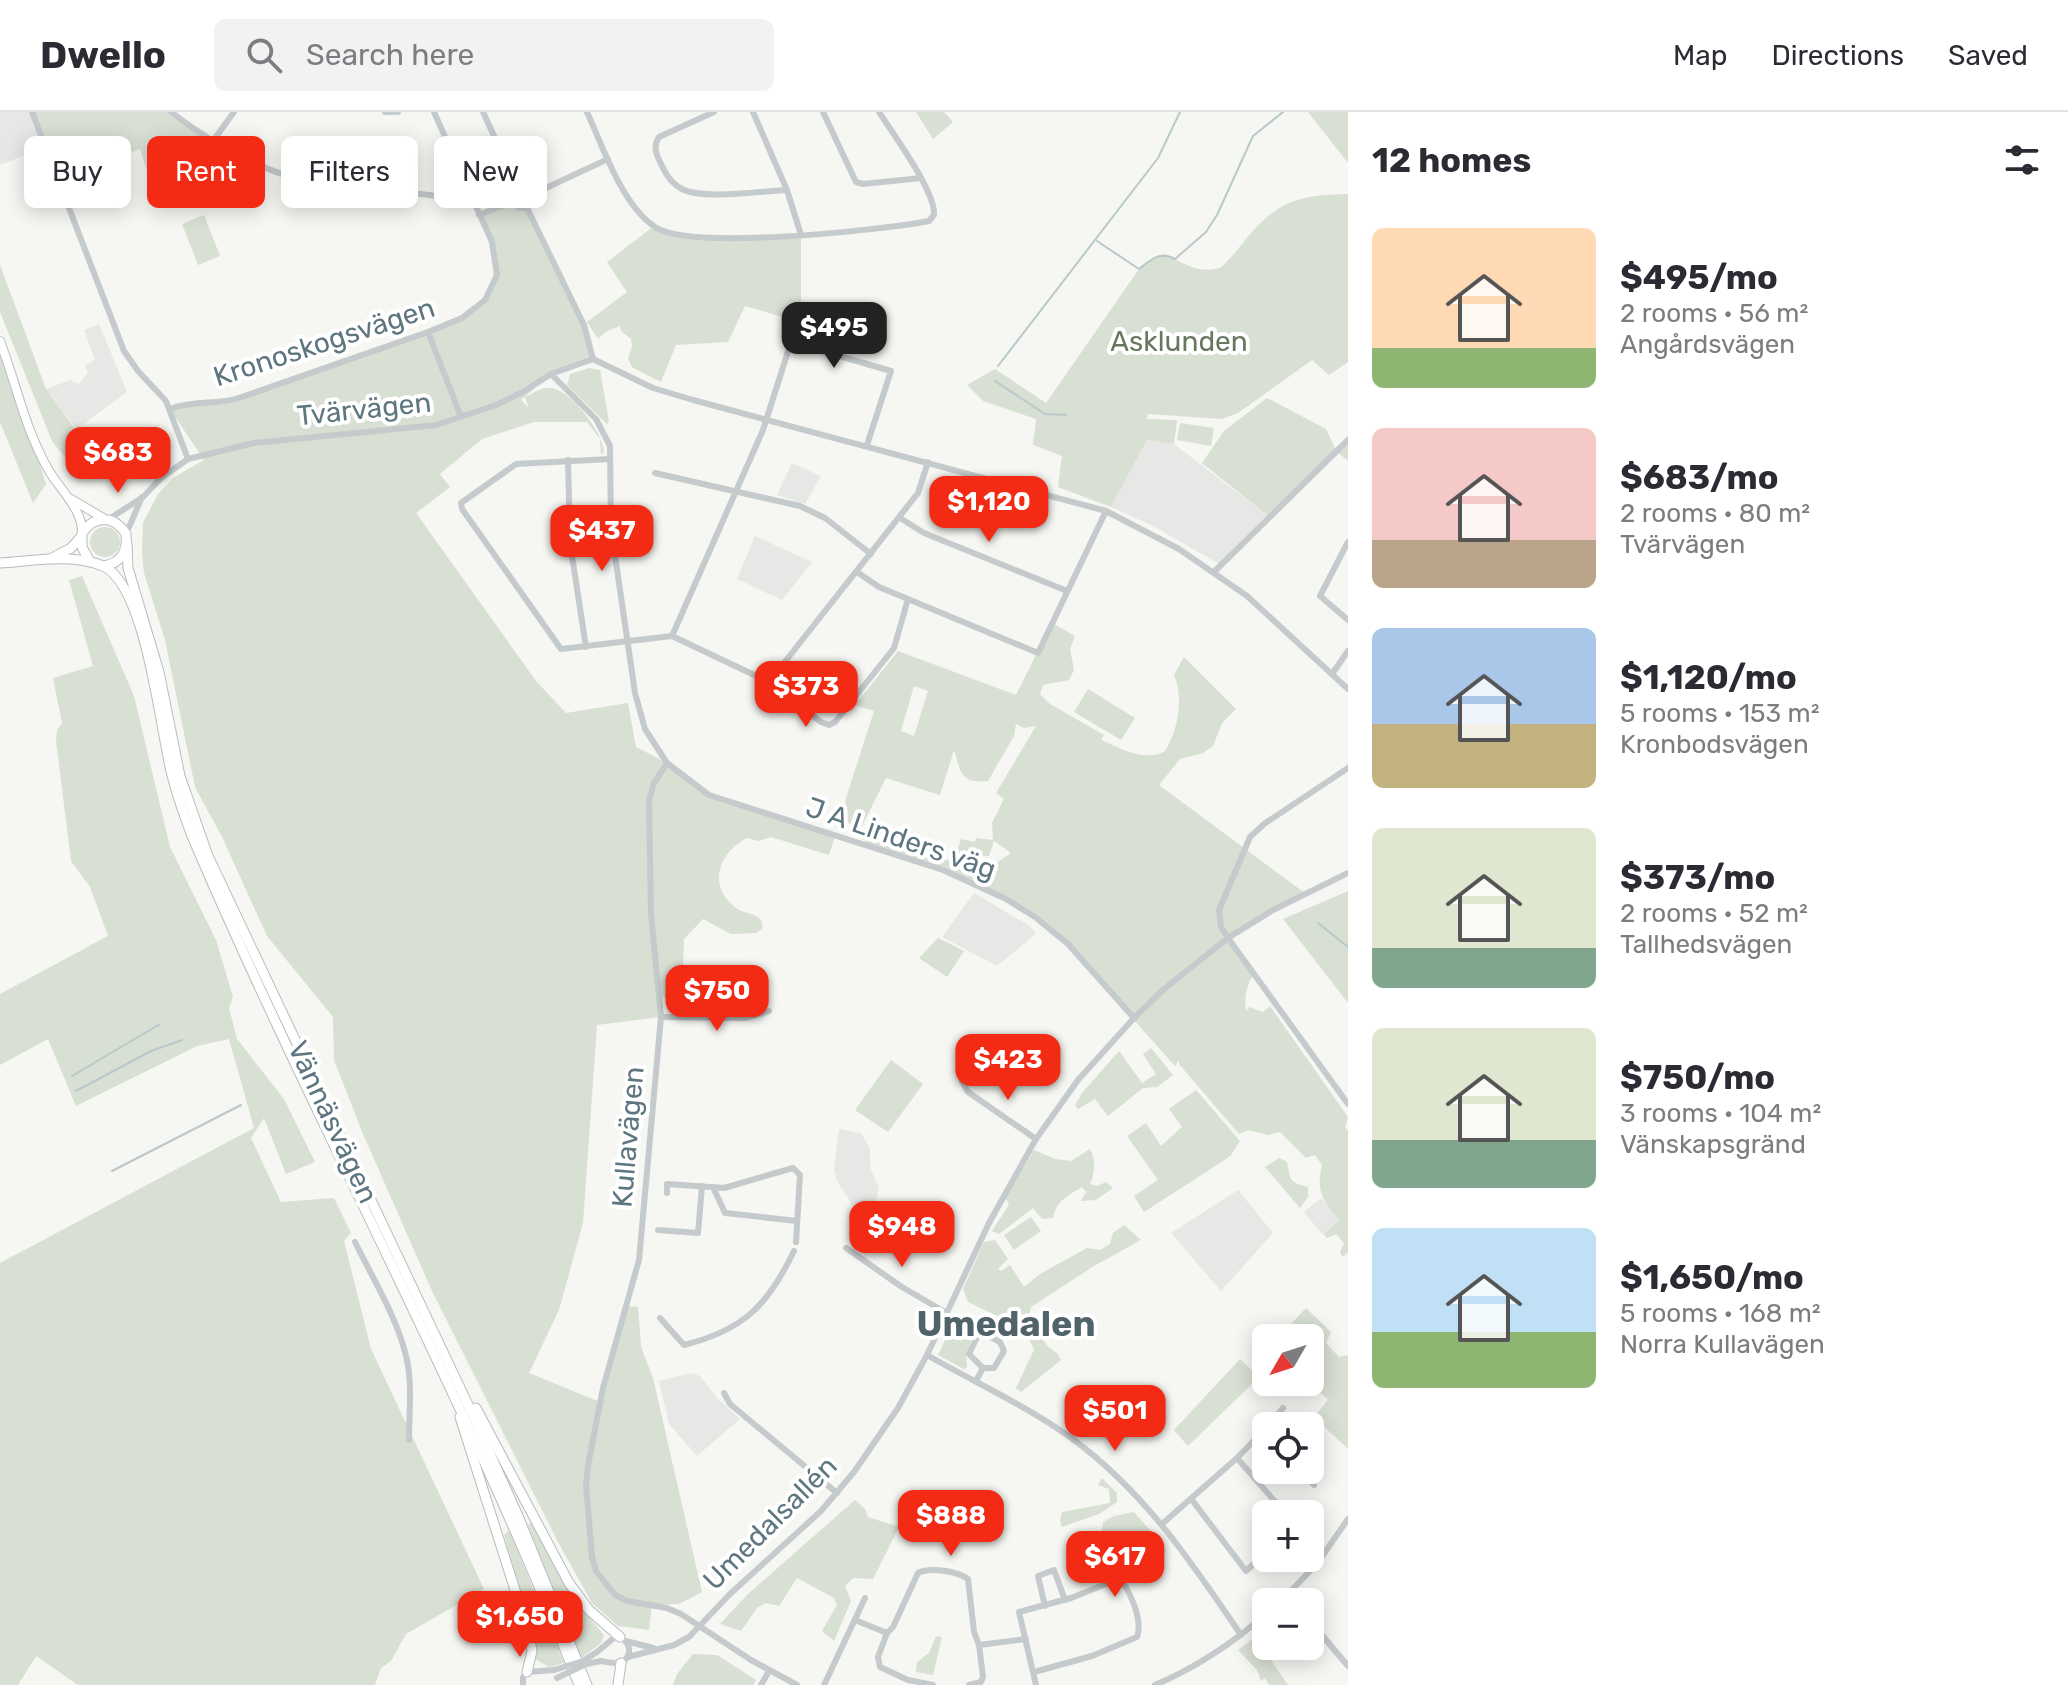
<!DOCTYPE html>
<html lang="en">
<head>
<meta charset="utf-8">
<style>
	body { margin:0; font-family:Rubik,sans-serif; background:#f2f2f3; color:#2b2b33; height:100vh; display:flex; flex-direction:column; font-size:30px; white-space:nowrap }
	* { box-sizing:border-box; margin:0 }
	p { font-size:26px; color:#7c7c81 }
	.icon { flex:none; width:44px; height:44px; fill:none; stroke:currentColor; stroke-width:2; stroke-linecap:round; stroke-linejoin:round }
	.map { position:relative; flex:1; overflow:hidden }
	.details { display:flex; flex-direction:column; background:#fff; width:720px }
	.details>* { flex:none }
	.top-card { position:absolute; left:24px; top:24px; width:760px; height:72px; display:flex; gap:16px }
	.needle { width:52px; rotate:231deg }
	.controls { position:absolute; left:1252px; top:1212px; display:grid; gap:16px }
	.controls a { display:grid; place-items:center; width:72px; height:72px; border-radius:12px; background:#fff; box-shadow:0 4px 20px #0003; font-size:40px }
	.price { position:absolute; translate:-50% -68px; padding:0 18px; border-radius:16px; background:#f32b15; color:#fff; font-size:26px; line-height:52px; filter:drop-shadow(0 2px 4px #0008) }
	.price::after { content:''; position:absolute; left:50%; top:48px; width:24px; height:18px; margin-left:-12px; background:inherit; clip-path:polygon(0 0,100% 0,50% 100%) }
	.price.on { background:#222; color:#fff }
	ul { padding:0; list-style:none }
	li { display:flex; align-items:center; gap:24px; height:200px; padding:0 24px }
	li span { display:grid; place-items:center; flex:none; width:224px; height:160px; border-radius:12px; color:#555 }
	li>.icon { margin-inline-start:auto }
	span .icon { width:96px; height:96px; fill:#fffc; stroke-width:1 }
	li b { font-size:34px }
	h2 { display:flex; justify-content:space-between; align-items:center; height:96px; padding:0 24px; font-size:34px }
	.chip { padding:0 28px; border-radius:12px; background:#fff; box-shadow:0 4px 20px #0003; font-size:28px; line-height:72px }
	.chip.on { background:#f32b15; color:#fff }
	header { display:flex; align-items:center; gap:48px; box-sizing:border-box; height:112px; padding:0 40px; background:#fff; border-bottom:2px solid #e1e1e2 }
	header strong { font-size:38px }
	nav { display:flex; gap:44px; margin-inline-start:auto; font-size:28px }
	.search { width:560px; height:72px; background:#f2f2f3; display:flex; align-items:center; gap:20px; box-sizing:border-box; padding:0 28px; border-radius:12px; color:#7c7c81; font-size:30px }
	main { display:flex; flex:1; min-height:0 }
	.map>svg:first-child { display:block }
	.built { fill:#e7e7e6 }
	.green { fill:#d8dfd3; fill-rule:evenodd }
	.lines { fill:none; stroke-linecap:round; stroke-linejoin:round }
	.stream { stroke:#b9c9cb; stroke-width:2 }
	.major-casing { stroke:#b8bdc0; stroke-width:10 }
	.highway-casing { stroke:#b7bcbe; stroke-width:11 }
	.minor { stroke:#c5cacc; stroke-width:6 }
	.major { stroke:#fff; stroke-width:8 }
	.highway { stroke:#fff; stroke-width:9 }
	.minor-bridge { stroke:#c5cacc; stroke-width:6 }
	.labels { text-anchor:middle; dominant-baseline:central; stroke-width:8; stroke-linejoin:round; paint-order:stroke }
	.park-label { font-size:28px; fill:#66785e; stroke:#fff }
	.street-label { font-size:28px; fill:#5e7680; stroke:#fff }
	.district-label { font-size:36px; font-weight:bold; fill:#51636a; stroke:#fff }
</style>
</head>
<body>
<header>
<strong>Dwello</strong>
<div class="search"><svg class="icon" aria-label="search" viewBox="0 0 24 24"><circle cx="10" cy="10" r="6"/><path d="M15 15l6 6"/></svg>Search here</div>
<nav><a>Map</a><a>Directions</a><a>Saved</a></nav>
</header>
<main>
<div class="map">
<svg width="1348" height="1573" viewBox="0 0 1348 1573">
	<rect width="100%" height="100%" fill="#f6f6f2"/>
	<g class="built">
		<path d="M0,0H32L46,35L0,53Z"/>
		<path d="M99,212L127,280L76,317L46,277L70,268L79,272L88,261L85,253L95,248L84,218Z"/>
		<path d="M1147,328L1174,332L1271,406L1221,453L1153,414L1111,395Z"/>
		<path d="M792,351L821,364L805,392L777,383Z"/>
		<path d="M755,424L812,450L782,488L737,467Z"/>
		<path d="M974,781L1030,814L1036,822L997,854L942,825Z"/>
		<path d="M839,1017L861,1021L870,1036V1055L879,1076L873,1101L860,1105L837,1069L834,1056Z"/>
		<path d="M1238,1078L1273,1121L1221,1179L1171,1121Z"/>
		<path d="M1321,1086L1339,1108L1322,1122L1304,1100Z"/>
		<path d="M691,1261L700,1264L718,1287L740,1307L697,1344L669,1312L659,1269Z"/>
	</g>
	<g class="green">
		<path d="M32,0H170L209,31C198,47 173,99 151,66C145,57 144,47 140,37L105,49L79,28L62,36L66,56L56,59Z"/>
		<path d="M916,0H944L953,10L933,27Z"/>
		<path d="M1308,0H1348V51Z"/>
		<path d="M1348,82V250L1329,263L1312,248L1238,301L1222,307L1148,302L1147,307L1177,308L1174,332L1147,328L1111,395L1058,375L1062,344L1033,333L1036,307L983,289L967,273L995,257L1046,291L1139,157L1159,143L1166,142C1184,152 1199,162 1220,156C1233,145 1242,131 1253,119C1282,86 1307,83 1348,82Z"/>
		<path d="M511,90L527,96L584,213L593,247L551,262L521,288L529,296L525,285C532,282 540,276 548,276C569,274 603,321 604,339L601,343L600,327L587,310H534L482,327L440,362L450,375L416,401L536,569L566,601L628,591L636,635L667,651L700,678L835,725L829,743L771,725L759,729L747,726C718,741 707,774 736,796C742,801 753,801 759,806C763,810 762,812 762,817L756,821L731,822L703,807L684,827L682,890L675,891L659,883L661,905L597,913L583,1111L559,1198L529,1261L600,1290L626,1194L638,1195L641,1235L653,1266L702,1480L679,1492L652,1493L649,1518L618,1514L592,1491L558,1430L432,1179L363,1022L334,948L333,905L267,824L222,725L195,675L165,528L144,461L142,442L143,411L158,382L173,366L204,348L170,297L214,291L352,246L471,201L493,175L497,151L479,103Z"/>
		<path d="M204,103L220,144L198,153L182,112Z"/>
		<path d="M654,114L673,123H801V190L796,209L745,194L728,230L676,233L661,270L632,255L628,247L632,234L631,227L621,219L620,214L607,219L598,227L587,210L627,180L607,150Z"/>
		<path d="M0,153L46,277L93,342L94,347L89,354L73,355L52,329L0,200Z"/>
		<path d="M0,229L46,372L33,391L0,310Z"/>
		<path d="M589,256L600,258L609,310L607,312L567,273L570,262Z"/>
		<path d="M1267,286L1326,317L1336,338L1348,328V349L1336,339L1271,406L1202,351L1224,319Z"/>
		<path d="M1180,311L1214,316L1211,334L1177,328Z"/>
		<circle cx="105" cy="430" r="15"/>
		<path d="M82,464L134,584L170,735L216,828L233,885L229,896L237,927L284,987L315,1050L286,1062L264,1006L251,1026L281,1090L334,1086L351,1121L344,1129L371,1237L484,1477L406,1522L391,1549L381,1556L375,1573H78L36,1544L18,1573H0V1151L254,1016L229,927L197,934L76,994L48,927L0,953V882L108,824L90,775L71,749L56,629L57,618L62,611L53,566L93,554L69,468Z"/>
		<path d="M1052,511L1075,524L1070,537L1074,558L1069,568L1043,573L1040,582L1050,592L1104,623L1101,628C1120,636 1146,651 1165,639C1178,619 1184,585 1174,563L1184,545L1236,597L1222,611L1213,634L1203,641L1180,647L1159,673L1306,782L1228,826L1254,862C1246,874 1244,885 1246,899L1249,895L1263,900L1270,894L1348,1005L1345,1015L1348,1019V1140L1343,1145L1340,1140L1344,1131L1336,1122L1327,1126L1323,1122L1339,1108C1322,1087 1316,1080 1322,1053L1315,1043L1306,1046L1280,1020L1268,1023L1248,1018L1239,1022L1179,952V948L1175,954L1057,822L977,771L864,732L868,722L947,748L989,756L1011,741L994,729L989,744L956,742L961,727L975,730L976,726L993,728L992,711L1004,687L996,681L1036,614L1024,616L1016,612L1014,624L988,669C960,672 961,660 954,638L940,683L886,666L862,714L843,710L846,686L874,599L855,593L898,539L1016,583ZM914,574L928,579L914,624L901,619Z"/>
		<path d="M1088,577L1135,606L1121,628L1074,600Z"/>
		<path d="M1348,779V891L1283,807Z"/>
		<path d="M938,826L964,839L947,865L919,846Z"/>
		<path d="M1151,936L1173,963L1157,975L1143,976L1108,1004L1095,987L1078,997L1075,993L1082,981L1119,939L1142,971L1156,962L1143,942Z"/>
		<path d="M891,948L923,972L888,1020L855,998Z"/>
		<path d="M1196,978L1240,1029L1231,1043L1223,1049L1144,1100L1134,1084L1158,1068L1127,1024L1146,1011L1161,1034L1182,1015L1169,997Z"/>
		<path d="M1090,1037C1096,1047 1095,1061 1090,1072L1097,1074L1106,1070L1113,1076L1096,1088L1081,1089L1086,1080L1082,1075C1068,1084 1056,1088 1053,1106L1042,1107L1033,1096L999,1122L992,1119L1009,1093L1006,1086L1034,1038L1055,1047L1071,1049Z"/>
		<path d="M1279,1046L1287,1050C1291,1068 1288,1070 1308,1075V1085L1300,1096L1265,1055Z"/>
		<path d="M1031,1105L1041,1119L1014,1138L1004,1123Z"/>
		<path d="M1124,1113L1141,1128L1094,1154L1031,1195L1029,1206L1048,1235L1058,1242L1061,1248L1021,1280L1016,1276L1034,1238L1025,1217L968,1190L963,1177L984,1130L995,1128L1008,1147L998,1157L1001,1159L1010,1153L1024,1175L1040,1162L1087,1136L1100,1138L1110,1132L1113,1121Z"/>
		<path d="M1306,1196L1331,1220L1326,1231L1339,1245L1348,1243V1337L1314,1305L1328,1288L1309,1270L1310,1226H1278Z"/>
		<path d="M953,1201L961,1205L957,1212L974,1221L966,1242L967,1255L964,1257L938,1243L949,1220Z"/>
		<path d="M1240,1247L1259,1265L1188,1334L1174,1318Z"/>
		<path d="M1102,1366L1117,1381V1390L1099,1402L1062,1415L1060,1409L1062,1400L1110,1391L1109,1377L1098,1373Z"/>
		<path d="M855,1388L865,1397L868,1405L899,1415L873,1467L853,1466L845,1474L851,1489L834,1529L822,1519L837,1493L834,1486L797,1466L779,1494L766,1491L757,1496L741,1519L720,1512L748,1482Z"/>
		<path d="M1134,1400L1158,1427L1150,1434H1135L1122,1445L1101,1426L1103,1410L1114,1404Z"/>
		<path d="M532,1409L576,1490L604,1523L601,1531L580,1547L528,1413Z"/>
		<path d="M509,1418L564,1551L549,1555L535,1547L533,1523L504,1423Z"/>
		<path d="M936,1524L942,1525L933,1563L916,1560L917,1550L929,1541Z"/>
		<path d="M1255,1525L1288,1573H1269L1265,1566L1261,1569L1257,1558L1238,1538Z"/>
		<path d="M693,1542L717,1543L756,1568L753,1573H673L677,1562Z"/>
	</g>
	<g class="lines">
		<g class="stream">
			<path d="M1097,129L1139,157C1152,147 1159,139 1175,147L1206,120L1217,103L1253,24L1283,0"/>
			<path d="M998,254L1158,46L1180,0"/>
			<path d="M995,269L1045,302L1066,303"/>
			<path d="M1318,811L1348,835"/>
			<path d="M72,964L160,912"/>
			<path d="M76,979L151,939L182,928"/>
			<path d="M112,1059L241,993"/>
		</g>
		<defs>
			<g id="major">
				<path d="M0,229C16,271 25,317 48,357C59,377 83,397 82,421"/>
				<path d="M71,387L105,407"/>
			</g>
			<g id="highway">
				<path d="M127,432L128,456L159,560L180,664L208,744L470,1297L518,1404L587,1573"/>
				<path d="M52,446L71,436L81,425"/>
				<path d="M89,448L82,435V421C95,403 114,403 126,422C128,439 121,451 104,454"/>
				<path d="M0,451C33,449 72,441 103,454C146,473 160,615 171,659C176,681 184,703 192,724C314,1010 466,1283 579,1573"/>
				<path d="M476,1296L569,1471L589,1498L620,1525"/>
				<path d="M460,1305L529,1522L532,1539L527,1560"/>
				<path d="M618,1573L621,1551"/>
			</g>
		</defs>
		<use href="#major" class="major-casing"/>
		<use href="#highway" class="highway-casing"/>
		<g class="minor">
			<path d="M32,0L124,239L138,259L166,289L188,347"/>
			<path d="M171,0C216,35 269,63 326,74C362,81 400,78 436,84H446L466,76"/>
			<path d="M385,0H398"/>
			<path d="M483,0L517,74"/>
			<path d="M587,0C603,35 622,93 655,115C690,139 881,118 929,109L934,103C936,80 893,22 879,0"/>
			<path d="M714,0L659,25C652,36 657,43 662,54C666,63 672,72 682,77C702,88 763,79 787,78"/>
			<path d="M753,0L787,78L801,123"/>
			<path d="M823,0L856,70L863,72L921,66"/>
			<path d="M213,29L234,0"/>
			<path d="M517,74L511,81V90L519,96H527"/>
			<path d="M517,74L527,75L533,82L532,90L527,96"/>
			<path d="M533,82L608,47"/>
			<path d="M527,96L584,213L593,247"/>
			<path d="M479,103L511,90"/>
			<path d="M428,220L461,305"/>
			<path d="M593,247L653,276L693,288L1106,399L1179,437L1247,484L1348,577"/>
			<path d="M551,262L596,307L610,334L611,416L635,581L645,617L667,651L709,683L943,758L1006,787L1035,805L1068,832L1134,906"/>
			<path d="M170,297C193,288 216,293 239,286L428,220L462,206L485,188L497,163L492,130L434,0"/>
			<path d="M610,347L516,352L461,391L462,397L561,537L672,524L769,570L821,610L829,613L835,610L894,536L908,487"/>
			<path d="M568,348L570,431L586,535"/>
			<path d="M655,361L800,394L825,406L871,442"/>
			<path d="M900,406L924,421L1067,479"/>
			<path d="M109,407L143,385L161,366L188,347L254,331L436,313L496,293L523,280L551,262L593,247"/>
			<path d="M126,422L142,385"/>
			<path d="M1348,430L1320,484L1348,508"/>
			<path d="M857,460L879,475L1038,541L1106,399"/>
			<path d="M1214,460L1348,328"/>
			<path d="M672,524L763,318L791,230L891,259L867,333"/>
			<path d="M1332,562L1348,539"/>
			<path d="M769,570L918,381L928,350"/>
			<path d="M667,651L654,671L649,689L651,802L661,905L639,1148L603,1276L588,1353L586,1373L592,1445L596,1459L615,1483L627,1489L667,1496L681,1502L751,1548L797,1573"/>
			<path d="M1348,656L1264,712L1250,725L1219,798L1221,815L1228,826L1348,992"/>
			<path d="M661,905L746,906L769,899"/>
			<path d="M962,969L968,980L1036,1027"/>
			<path d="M713,1075L725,1101L797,1109"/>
			<path d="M667,1081V1072L724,1076L793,1056L800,1063L796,1130"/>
			<path d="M658,1118L698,1121L702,1074"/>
			<path d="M355,1130C372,1165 395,1202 405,1240C413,1268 409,1299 409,1328"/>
			<path d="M846,1136L902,1175L945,1200"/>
			<path d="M660,1206L684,1233C744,1218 768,1193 794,1139"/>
			<path d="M927,1243C974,1270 1025,1293 1070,1325C1143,1378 1191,1449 1241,1523"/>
			<path d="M976,1269L983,1256L969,1242L977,1225L983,1221L1000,1230L1004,1239L994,1256H983"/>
			<path d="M724,1281L730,1292L837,1381"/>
			<path d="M1268,1314L1283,1296"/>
			<path d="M1237,1346L1286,1402"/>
			<path d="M1300,1358L1314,1373"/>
			<path d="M1192,1388L1246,1459L1266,1440"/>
			<path d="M1162,1412L1237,1346L1266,1316"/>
			<path d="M1280,1490L1316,1453L1348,1407"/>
			<path d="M1045,1494L1038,1464L1054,1458L1065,1488"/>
			<path d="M855,1508L887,1521L893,1515L918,1461C930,1455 957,1459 968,1467L974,1520L979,1533L1026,1527"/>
			<path d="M1310,1509L1348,1554"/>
			<path d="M887,1521L878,1545L880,1555L908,1568L933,1573"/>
			<path d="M626,1529L653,1536"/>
			<path d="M597,1540L615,1525C625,1526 630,1532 629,1541C625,1555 612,1551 601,1549"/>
			<path d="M628,1545L674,1533L689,1525L730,1482L821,1399L854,1360L898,1296L927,1243L989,1111L1036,1027L1078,968L1134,906L1164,877L1228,826L1273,798L1348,761"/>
			<path d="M1034,1560L1092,1544L1137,1525C1143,1508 1131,1483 1122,1469L1116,1468L1071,1486L1019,1500L1036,1573"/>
			<path d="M523,1573V1565L527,1560L554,1558"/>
			<path d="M761,1573L769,1559"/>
			<path d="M824,1573L865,1486"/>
			<path d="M969,1573L981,1570L983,1565L979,1533"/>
			<path d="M1155,1573C1195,1556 1234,1530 1266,1502"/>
		</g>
		<use href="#major" class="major"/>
		<use href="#highway" class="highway"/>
		<g class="minor-bridge">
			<path d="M554,1558L583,1549L597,1540"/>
			<path d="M557,1566L586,1552L601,1549"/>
		</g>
	</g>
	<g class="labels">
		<g class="park-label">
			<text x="1179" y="229">Asklunden</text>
		</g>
		<g class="street-label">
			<text transform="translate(324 230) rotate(-18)">Kronoskogsvägen</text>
			<text transform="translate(364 297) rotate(-6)">Tvärvägen</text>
			<text transform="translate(901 726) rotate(19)">J A Linders väg</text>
			<text transform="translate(333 1010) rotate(65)">Vännäsvägen</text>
			<text transform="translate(628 1025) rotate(-85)">Kullavägen</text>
			<text transform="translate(770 1411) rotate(-45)">Umedalsallén</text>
		</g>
		<g class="district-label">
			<text x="1006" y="1211">Umedalen</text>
		</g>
	</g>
</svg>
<div class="controls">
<a><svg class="needle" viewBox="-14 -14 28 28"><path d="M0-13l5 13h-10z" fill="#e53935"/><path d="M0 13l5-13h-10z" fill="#7c7c81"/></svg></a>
<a><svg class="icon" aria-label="locate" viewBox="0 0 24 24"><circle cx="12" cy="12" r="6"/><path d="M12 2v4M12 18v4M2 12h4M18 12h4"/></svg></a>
<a>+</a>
<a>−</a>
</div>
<b class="price on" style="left:834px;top:258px">$495</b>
<b class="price" style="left:118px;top:383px">$683</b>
<b class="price" style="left:989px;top:432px">$1,120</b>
<b class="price" style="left:602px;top:461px">$437</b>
<b class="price" style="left:806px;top:617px">$373</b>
<b class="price" style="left:717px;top:921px">$750</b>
<b class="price" style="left:1008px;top:990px">$423</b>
<b class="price" style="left:902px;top:1157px">$948</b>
<b class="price" style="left:1115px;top:1341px">$501</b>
<b class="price" style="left:951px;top:1446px">$888</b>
<b class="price" style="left:1115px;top:1487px">$617</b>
<b class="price" style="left:520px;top:1547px">$1,650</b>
<div class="top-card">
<a class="chip">Buy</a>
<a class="chip on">Rent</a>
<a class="chip">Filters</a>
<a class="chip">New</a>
</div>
</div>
<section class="details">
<h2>12 homes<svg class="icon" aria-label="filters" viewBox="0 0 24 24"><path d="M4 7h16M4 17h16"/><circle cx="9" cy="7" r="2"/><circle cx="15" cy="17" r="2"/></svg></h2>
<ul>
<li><span style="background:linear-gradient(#ffd9b3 75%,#8fb573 0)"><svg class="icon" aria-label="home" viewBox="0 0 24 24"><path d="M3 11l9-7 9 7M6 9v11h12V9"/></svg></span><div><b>$495/mo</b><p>2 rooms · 56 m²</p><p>Angårdsvägen</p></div></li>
<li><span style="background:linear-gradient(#f6c9c9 70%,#b9a48a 0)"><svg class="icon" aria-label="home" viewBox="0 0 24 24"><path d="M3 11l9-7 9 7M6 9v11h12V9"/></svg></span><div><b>$683/mo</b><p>2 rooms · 80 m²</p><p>Tvärvägen</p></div></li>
<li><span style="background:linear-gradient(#a9c7e8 60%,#c2b280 0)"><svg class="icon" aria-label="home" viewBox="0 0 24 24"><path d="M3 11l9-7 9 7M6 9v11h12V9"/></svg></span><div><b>$1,120/mo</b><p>5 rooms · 153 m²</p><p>Kronbodsvägen</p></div></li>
<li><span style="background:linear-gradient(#dfe7d0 75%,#7fa58c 0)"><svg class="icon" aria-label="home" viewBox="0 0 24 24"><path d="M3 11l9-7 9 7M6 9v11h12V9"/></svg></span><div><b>$373/mo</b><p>2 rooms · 52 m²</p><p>Tallhedsvägen</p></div></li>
<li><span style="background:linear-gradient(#dfe7d0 70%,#7fa58c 0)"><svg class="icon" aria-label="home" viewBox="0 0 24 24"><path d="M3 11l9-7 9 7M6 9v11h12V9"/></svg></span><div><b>$750/mo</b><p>3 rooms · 104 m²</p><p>Vänskapsgränd</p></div></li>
<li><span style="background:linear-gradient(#bfe0f5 65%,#8fb573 0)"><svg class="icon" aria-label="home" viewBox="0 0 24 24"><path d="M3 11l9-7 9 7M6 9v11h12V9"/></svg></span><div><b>$1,650/mo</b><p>5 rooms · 168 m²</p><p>Norra Kullavägen</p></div></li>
</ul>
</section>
</main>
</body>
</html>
